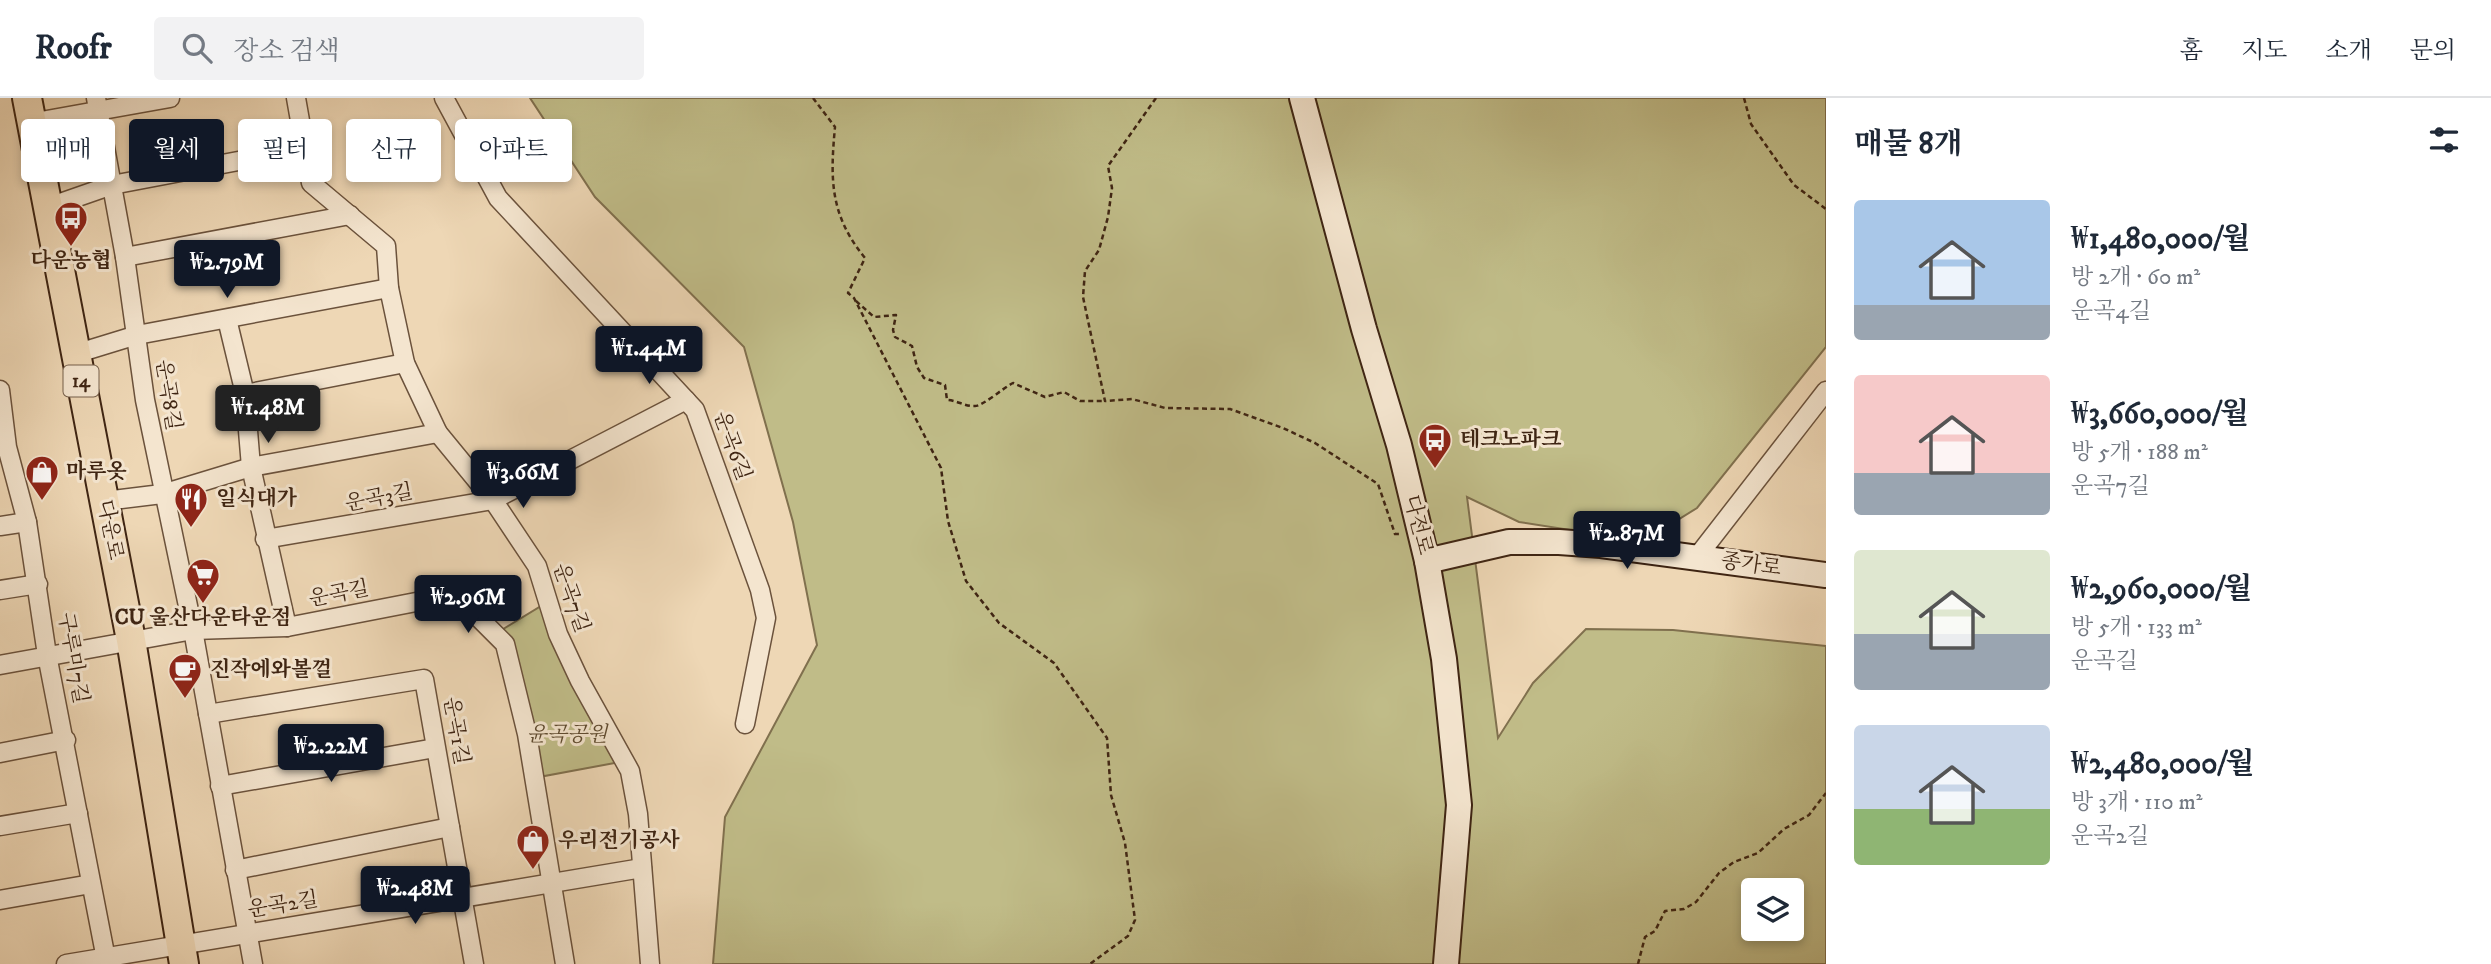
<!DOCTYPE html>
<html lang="ko">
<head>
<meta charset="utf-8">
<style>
	body { margin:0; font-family:"IM FELL DW Pica","Noto Serif KR",serif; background:#f2f2f3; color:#1f2937; height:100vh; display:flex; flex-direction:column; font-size:26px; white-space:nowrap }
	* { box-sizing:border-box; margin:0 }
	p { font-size:23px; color:#747a83 }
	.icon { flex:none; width:38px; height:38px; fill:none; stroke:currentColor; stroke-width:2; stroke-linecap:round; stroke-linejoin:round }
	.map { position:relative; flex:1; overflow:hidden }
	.panel { display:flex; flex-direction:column; background:#fff; width:665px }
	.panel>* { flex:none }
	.banner { position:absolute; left:21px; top:21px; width:665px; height:63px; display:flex; gap:14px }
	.fabs { position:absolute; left:1741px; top:780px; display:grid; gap:14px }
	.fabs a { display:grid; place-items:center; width:63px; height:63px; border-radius:7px; background:#fff; box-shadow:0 4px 10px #0003; font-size:35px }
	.price { position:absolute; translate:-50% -60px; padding:0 16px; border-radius:7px; background:#111827; color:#fff; font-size:23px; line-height:46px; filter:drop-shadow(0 2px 4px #0008) }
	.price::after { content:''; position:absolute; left:50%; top:42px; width:21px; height:16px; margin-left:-10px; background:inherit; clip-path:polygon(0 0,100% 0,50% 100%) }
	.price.active { background:#222; color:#fff }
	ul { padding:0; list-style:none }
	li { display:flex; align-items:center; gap:21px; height:175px; padding:0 28px }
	li span { display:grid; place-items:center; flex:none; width:196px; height:140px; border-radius:7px; color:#555 }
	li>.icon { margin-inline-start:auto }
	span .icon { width:84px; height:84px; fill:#fffc; stroke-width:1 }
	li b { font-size:30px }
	h2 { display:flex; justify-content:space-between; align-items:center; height:84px; padding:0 28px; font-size:30px }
	.chip { padding:0 24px; border-radius:7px; background:#fff; box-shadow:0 4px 10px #0003; font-size:24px; line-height:63px }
	.chip.active { background:#111827; color:#fff }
	header { display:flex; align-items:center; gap:42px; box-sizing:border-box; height:98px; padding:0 35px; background:#fff; border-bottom:2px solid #e0e1e3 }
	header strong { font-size:33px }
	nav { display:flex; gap:38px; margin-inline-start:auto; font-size:24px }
	.search { width:490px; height:63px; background:#f2f2f3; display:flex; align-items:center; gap:18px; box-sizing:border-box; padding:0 24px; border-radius:7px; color:#747a83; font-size:26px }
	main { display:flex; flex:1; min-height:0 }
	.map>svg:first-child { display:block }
	.green { fill:#c0bc88; stroke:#80704e; stroke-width:2; fill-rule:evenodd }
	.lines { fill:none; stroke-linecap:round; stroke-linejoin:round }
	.minor-casing { stroke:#6b523c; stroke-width:21 }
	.secondary-casing { stroke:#3f2513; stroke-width:28 }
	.primary-casing { stroke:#3f2513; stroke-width:32 }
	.path { stroke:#3f2513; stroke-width:2.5; stroke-dasharray:5 3.5; stroke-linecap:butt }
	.minor { stroke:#f4e5cf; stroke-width:18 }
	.secondary { stroke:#f4e5cf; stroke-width:24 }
	.primary { stroke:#eed7b5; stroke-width:28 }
	.labels { text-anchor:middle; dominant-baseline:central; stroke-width:6; stroke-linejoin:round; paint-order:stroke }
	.shield { fill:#f4e5cf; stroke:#755f4b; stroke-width:2 }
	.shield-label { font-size:19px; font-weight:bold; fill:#3f2513 }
	.poi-label { font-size:21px; font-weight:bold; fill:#3f2513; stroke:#f4e5cf; text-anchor:start }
	.street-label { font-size:21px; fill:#3f2513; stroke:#f4e5cf }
	.park-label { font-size:21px; font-style:italic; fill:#5f4b30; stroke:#f4e5cf }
</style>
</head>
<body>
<header>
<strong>Roofr</strong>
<div class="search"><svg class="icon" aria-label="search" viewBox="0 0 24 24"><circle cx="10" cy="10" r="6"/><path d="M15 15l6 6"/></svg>장소 검색</div>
<nav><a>홈</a><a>지도</a><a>소개</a><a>문의</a></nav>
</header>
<main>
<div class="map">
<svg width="1826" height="866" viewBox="0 0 1826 866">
	<rect width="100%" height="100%" fill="#eed7b5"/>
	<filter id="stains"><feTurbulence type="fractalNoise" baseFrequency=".00286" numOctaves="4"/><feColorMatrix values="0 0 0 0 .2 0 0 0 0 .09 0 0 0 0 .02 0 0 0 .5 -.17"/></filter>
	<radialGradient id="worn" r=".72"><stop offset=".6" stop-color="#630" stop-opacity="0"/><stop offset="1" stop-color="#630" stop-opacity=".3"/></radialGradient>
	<g class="green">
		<path d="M530,0H1826V249L1697,410L1663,431L1621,440L1519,424L1467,399L1498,640L1533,585L1586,531L1673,532L1826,548V866H713L725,719L817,547L793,424L744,249L595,99ZM1754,793H1792V831H1754Z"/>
		<path d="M546,505L620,664L539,679L500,533Z"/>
	</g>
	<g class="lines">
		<defs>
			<g id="minor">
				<path d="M96,0L125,159L145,302L193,532L253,866"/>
				<path d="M296,0L311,85L386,148L389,190L405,265L438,335L493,402L537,468L558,536L580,583L630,673L638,716L650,866"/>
				<path d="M444,0L498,100L695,312L760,492L766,520L745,626"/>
				<path d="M30,25L170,0"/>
				<path d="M46,110L112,87L307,50"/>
				<path d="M125,159L350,117"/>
				<path d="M227,221L245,296L251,369L287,529"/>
				<path d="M75,256L137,237L389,190"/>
				<path d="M0,292L7,349L27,424L47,557L107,866"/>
				<path d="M245,296L405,265"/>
				<path d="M105,403L162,396L251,369L438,335"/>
				<path d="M0,428L27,424"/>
				<path d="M265,441L493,402L686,302"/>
				<path d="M1697,459L1826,293"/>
				<path d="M0,492L38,486"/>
				<path d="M0,567L193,532L287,529L447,498L463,504L505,546L527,636L565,866"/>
				<path d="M208,616L424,581L474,866"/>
				<path d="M0,655L66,642"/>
				<path d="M220,688L435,650"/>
				<path d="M0,728L78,715"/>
				<path d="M235,772L450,729"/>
				<path d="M0,802L91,786"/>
				<path d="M66,866L642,770"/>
			</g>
			<g id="secondary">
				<path d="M1302,0L1364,231L1399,347L1427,463L1444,561L1459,707L1446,866"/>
				<path d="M1427,463L1509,444H1559L1601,447L1826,477"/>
			</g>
			<path id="primary" d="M27,0L131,542L184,866"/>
		</defs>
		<use href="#minor" class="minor-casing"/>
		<use href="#secondary" class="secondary-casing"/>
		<use href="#primary" class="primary-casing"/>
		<g class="path">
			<path d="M813,0L835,29C830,82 830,117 865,160L848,195L854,200L941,370L948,423L966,483L999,525L1054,565L1107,640L1111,697L1125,745L1135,822L1128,838L1090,866"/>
			<path d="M1156,0L1108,68L1112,90L1108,119L1099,152L1085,173L1083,199L1105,303L1132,301L1165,310L1230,311L1283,330L1315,345L1378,386L1395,436H1400"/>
			<path d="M1744,0L1751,26L1794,87L1826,111"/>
			<path d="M856,203L874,219L896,217L893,232L895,239L912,248L917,269L924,280L945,287L947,302C956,302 966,309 975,308C983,308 1003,290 1013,285L1045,299L1064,294L1080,303H1105"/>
			<path d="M1638,866L1645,839L1655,833L1665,813L1684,811L1696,804L1719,775L1734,764L1758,755L1784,731L1809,717L1826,695"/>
		</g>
		<use href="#minor" class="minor"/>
		<use href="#secondary" class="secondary"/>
		<use href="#primary" class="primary"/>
	</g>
	<defs>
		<symbol id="bus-pin" viewBox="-11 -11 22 30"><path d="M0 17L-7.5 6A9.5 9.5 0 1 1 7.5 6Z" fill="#8f2418" stroke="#f4e5cf"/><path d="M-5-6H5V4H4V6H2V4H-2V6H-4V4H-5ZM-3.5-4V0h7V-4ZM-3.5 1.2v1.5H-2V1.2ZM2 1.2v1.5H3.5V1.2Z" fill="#fff"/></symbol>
		<symbol id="shop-pin" viewBox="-11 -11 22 30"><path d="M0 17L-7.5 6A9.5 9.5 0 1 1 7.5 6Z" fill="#8f2418" stroke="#f4e5cf"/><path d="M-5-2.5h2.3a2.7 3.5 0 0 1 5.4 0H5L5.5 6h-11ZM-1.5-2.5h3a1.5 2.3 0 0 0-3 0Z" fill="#fff"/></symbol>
		<symbol id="restaurant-pin" viewBox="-11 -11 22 30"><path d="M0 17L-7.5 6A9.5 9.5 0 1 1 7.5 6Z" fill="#8f2418" stroke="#f4e5cf"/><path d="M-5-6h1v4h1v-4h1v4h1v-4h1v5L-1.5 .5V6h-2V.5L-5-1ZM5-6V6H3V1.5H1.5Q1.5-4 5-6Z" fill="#fff"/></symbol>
		<symbol id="supermarket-pin" viewBox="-11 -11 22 30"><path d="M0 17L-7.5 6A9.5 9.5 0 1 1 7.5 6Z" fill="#8f2418" stroke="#f4e5cf"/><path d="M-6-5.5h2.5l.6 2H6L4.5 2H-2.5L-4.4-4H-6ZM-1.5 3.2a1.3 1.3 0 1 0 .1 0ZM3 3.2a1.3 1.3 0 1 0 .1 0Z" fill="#fff"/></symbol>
		<symbol id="cafe-pin" viewBox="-11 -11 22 30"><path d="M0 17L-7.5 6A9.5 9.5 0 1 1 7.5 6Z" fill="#8f2418" stroke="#f4e5cf"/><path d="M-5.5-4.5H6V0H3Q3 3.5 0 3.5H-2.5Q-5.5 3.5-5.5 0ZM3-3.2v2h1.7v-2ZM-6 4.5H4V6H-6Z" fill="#fff"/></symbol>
	</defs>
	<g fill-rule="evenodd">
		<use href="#bus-pin" x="52" y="101" width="38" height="52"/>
		<use href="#bus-pin" x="1416" y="323" width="38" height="52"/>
		<use href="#shop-pin" x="23" y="355" width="38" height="52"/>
		<use href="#restaurant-pin" x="172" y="382" width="38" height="52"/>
		<use href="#supermarket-pin" x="184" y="458" width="38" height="52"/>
		<use href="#cafe-pin" x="166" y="553" width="38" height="52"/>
		<use href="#shop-pin" x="514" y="724" width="38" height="52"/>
	</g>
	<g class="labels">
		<rect class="shield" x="63.5" y="267.5" width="35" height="31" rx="5"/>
		<g class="shield-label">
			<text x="81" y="283">14</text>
		</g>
		<g class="poi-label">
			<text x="71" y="163" text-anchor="middle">다운농협</text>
			<text x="1460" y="342">테크노파크</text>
			<text x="66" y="374">마루옷</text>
			<text x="216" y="401">일식대가</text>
			<text x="203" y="520" text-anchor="middle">CU 울산다운타운점</text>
			<text x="210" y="572">진작에와볼껄</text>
			<text x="558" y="743">우리전기공사</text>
		</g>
		<g class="street-label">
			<text transform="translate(168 297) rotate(81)">운곡8길</text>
			<text transform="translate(732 348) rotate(70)">운곡6길</text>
			<text transform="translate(379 400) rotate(-11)">운곡3길</text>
			<text transform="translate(1418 427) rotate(76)">다전로</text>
			<text transform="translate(110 432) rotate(79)">다운로</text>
			<text transform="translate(1751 467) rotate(8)">종가로</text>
			<text transform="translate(339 496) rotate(-11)">운곡길</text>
			<text transform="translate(571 500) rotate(71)">운곡7길</text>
			<text transform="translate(73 560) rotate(80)">구루미7길</text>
			<text transform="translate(456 633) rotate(80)">운곡1길</text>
			<text transform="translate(283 807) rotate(-9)">운곡2길</text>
		</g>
		<g class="park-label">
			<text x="567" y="637">윤곡공원</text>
		</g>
	</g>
	<rect width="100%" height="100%" filter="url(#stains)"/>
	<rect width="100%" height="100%" fill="url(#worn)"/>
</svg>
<div class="fabs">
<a><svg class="icon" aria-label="layers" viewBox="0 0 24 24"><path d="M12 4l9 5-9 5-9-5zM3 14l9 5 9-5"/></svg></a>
</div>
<b class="price" style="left:227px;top:202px">₩2.79M</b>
<b class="price" style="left:649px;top:288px">₩1.44M</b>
<b class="price active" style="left:268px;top:347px">₩1.48M</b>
<b class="price" style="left:523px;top:412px">₩3.66M</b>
<b class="price" style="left:1627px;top:473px">₩2.87M</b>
<b class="price" style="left:468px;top:537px">₩2.96M</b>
<b class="price" style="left:331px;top:686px">₩2.22M</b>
<b class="price" style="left:415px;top:828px">₩2.48M</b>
<div class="banner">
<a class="chip">매매</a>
<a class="chip active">월세</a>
<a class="chip">필터</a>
<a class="chip">신규</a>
<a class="chip">아파트</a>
</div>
</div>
<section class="panel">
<h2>매물 8개<svg class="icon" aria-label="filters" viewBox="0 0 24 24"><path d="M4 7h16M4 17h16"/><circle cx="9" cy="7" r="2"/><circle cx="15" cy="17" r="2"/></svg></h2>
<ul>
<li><span style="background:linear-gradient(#a9c7e8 75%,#9aa5b1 0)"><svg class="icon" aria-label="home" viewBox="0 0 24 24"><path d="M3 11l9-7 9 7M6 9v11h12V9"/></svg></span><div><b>₩1,480,000/월</b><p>방 2개 · 60 m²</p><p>운곡4길</p></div></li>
<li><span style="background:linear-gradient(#f6c9c9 70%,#9aa5b1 0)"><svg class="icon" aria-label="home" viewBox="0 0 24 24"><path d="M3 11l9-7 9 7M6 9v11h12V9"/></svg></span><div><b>₩3,660,000/월</b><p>방 5개 · 188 m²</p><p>운곡7길</p></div></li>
<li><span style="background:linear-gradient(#dfe7d0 60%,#9aa5b1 0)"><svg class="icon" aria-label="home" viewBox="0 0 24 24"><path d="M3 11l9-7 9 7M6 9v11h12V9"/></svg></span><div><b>₩2,960,000/월</b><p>방 5개 · 133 m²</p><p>운곡길</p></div></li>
<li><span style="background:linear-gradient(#c9d6e8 60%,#8fb573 0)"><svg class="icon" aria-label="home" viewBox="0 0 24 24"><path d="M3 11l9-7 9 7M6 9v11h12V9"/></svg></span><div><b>₩2,480,000/월</b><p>방 3개 · 110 m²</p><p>운곡2길</p></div></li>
</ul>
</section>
</main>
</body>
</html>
